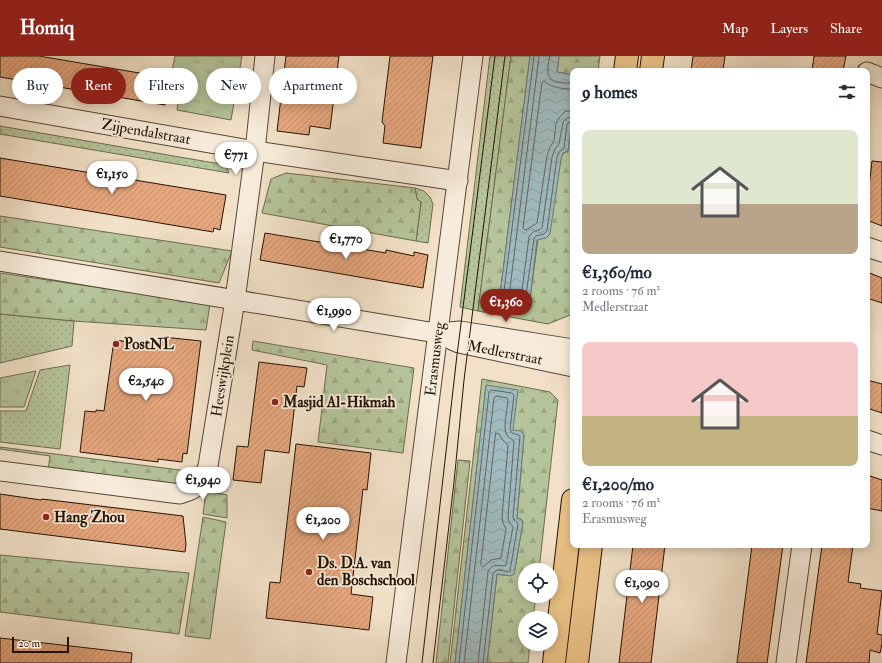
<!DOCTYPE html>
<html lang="en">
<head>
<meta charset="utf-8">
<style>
	body { margin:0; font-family:"IM FELL Double Pica",serif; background:#f2f2f3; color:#1f2937; height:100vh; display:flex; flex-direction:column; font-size:15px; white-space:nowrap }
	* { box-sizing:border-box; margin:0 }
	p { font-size:13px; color:#747a83 }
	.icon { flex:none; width:22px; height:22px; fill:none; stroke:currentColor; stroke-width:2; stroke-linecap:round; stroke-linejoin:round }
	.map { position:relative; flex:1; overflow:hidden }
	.panel { position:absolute; left:570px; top:12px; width:300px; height:480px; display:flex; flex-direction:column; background:#fff; border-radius:8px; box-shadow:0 2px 10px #0003 }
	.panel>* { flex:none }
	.hud { position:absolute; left:12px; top:12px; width:380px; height:36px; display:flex; gap:8px }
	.tools { position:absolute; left:518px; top:507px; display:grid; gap:8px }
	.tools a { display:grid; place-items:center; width:40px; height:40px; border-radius:50%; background:#fff; box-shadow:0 2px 10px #0003; font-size:20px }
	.scale { position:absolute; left:12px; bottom:10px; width:57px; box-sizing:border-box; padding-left:4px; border:2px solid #251202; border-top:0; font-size:11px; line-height:14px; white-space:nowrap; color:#251202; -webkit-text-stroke:3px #f7ecdb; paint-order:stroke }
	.price { position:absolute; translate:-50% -34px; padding:0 9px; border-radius:14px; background:#fff; color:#222; font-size:13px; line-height:26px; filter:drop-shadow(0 1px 2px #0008) }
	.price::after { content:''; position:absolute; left:50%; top:24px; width:12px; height:9px; margin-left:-6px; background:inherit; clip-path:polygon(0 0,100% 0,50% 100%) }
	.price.selected { background:#8f2418; color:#fff }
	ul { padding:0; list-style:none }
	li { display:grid; align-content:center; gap:8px; height:212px; padding:0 12px }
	li span { display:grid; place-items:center; height:124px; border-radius:8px; color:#555 }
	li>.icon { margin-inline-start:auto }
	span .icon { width:72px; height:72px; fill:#fffc; stroke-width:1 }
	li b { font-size:17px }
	h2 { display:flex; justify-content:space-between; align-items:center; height:48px; padding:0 12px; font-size:17px }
	.tag { padding:0 14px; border-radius:18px; background:#fff; box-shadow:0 2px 10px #0003; font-size:14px; line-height:36px }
	.tag.selected { background:#8f2418; color:#fff }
	header { display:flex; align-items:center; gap:24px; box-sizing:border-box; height:56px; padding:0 20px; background:#8f2418; color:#fff }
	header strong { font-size:19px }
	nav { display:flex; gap:22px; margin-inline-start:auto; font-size:14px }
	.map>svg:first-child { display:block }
	.grass { fill:url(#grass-dots); stroke:#6d6b4e }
	.forest { fill:url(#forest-firs); stroke:#6d6b4e }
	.park { fill:url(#park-tufts); stroke:#6d6b4e }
	.water { fill:url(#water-waves); stroke:#6e7773 }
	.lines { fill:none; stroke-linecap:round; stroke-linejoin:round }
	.shore { stroke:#626660; stroke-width:1 }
	.building { fill:url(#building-hatch); stroke:#251202 }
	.minor-casing { stroke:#584634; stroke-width:21 }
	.major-casing { stroke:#251202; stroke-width:24 }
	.minor { stroke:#f7ecdb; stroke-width:19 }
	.major { stroke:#e9c084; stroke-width:22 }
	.tram { stroke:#251202; stroke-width:1 }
	.poi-dot { fill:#8f2418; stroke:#f7ecdb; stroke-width:1.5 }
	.labels { text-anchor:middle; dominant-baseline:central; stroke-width:3.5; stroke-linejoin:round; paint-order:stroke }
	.street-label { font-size:15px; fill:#251202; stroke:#f7ecdb }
	.poi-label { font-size:15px; font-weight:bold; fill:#251202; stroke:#f7ecdb; text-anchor:start }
</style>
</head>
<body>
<header>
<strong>Homiq</strong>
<nav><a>Map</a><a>Layers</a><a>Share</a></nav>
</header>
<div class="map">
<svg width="882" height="607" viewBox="0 0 882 607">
	<defs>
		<pattern id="grass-dots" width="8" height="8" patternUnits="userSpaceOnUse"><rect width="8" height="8" fill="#b5c49a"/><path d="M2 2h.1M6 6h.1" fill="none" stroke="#9ca783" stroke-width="1.8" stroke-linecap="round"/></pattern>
		<pattern id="forest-firs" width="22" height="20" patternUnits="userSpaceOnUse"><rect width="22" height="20" fill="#b5c49a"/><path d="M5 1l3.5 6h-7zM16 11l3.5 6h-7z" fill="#9ca783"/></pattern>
		<pattern id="park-tufts" width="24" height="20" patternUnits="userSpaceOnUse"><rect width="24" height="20" fill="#b5c49a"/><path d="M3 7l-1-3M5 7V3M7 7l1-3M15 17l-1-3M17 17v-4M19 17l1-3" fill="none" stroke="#9ca783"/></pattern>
		<pattern id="water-waves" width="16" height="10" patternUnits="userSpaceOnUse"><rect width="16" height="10" fill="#9fbbbf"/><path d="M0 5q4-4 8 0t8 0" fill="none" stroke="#89a0a2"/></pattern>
		<pattern id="building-hatch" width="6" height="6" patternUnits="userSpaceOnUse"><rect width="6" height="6" fill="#e5a77f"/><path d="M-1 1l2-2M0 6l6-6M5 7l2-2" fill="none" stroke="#c48f6c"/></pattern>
	</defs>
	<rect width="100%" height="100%" fill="#f2e1c8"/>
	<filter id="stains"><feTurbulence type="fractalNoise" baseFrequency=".005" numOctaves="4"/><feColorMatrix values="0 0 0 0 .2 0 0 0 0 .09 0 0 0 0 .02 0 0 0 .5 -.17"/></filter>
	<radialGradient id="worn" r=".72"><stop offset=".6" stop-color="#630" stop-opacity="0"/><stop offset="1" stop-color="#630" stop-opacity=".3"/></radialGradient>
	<g class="grass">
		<path d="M490,0H511L478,255L460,251Z"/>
		<path d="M0,70L226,109L229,117L0,78Z"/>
		<path d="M415,132L424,135L430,141L433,148L428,187L416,185L421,146L417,143Z"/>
		<path d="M0,258L74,265L72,290L0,307Z"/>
		<path d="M70,309L60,393L0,386V355H26L40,314Z"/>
	</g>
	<g class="forest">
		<path d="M511,0H530L500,239L530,243L538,183L546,182L561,103L563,97L568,95L573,55V230L570,259L548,268L478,255Z"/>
		<path d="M559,0H600L598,15H573V19L557,16Z"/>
		<path d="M286,117L415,132L417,143L421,146L416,185L262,157L271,123Z"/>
		<path d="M0,160L232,195L219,227L0,191Z"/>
		<path d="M0,217L210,248L206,274L74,265L0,258Z"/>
		<path d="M253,285L414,312L403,397L318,386L327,309L252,294Z"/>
		<path d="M482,323L550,336L558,344L539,514H525V540H536L533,562H525V588H530L528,607H487L497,518C502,519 509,521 514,518L523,466L521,463L517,462L524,379L513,374L486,330L455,607H450Z"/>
		<path d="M0,391L203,417L196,435L48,414L50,400L0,393Z"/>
		<path d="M458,404L470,405L448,607H436Z"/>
		<path d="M206,435L227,439V462L203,458Z"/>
		<path d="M203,461L226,466L210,583L185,580Z"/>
		<path d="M0,499L189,517L179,578L0,556Z"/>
	</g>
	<g class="park">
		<path d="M175,0H242L231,64L177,54L179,37L168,35Z"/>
		<path d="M36,315L24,351H0V322Z"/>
	</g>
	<g class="water">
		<path d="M530,0H559L557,16L573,19V55L568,95L563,97L561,103L550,178L546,182L537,184L530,243L515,245L500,239Z"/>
		<path d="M486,329L518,334L513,374L521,375L524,379L517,462L521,463L523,466L514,518L511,520L497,518L487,607H455Z"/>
	</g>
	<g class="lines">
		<g class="shore">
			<path d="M534,0L504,235L505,237C513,240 519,243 526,239L534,183L536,180L544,178L547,175L557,101L560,95L564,92L567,68L570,66L573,65"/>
			<path d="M539,0L510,232L511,234L516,236L521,235L522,234L529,181C533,173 538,176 542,172L552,101L555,93L559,88L563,66L567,62L573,60"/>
			<path d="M550,0C549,5 547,11 548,17C549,28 565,27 573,27"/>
			<path d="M573,33C563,33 552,32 544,25L542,26L523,172L525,174H526L537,167L547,100L550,91L554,85L556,67L559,62L564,56L573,54"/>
			<path d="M496,377L499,378L502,383L508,389L502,461L503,467L506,473L501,502L491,504L483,511L481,509Z"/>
			<path d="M459,607L489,336L491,334L512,337L514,339L510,373L512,377L518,379L520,380L513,461L514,464L518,467V468L510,515C504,517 497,510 493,518L483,607"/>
			<path d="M464,607L494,342L496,340L507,342L508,343C508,351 502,373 507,379C508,382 512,383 514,385L508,461L509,466L513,471L506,509L505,510C497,509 491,508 488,516L478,607"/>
		</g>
	</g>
	<g class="building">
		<path d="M0,0H39L169,22L165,49L0,21Z"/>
		<path d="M286,0H339L330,73L310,70L309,79L277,75Z"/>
		<path d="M390,0H433L421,92L383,87L385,70L382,66Z"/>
		<path d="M693,0H725L723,15H691Z"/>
		<path d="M814,0H846L843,15H812Z"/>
		<path d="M0,102L226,139L220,174L214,172L213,176L0,140Z"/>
		<path d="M872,105L882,106V170L867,164V147Z"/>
		<path d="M265,177L386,197V194L414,200V196L428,199L423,232L260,204Z"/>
		<path d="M867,216L882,222V247L867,242Z"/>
		<path d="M163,281L201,285L187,398L183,397L182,406L158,403V406L80,396L85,355L96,356V354L104,355L114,284L162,290Z"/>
		<path d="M259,306L307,312L304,331L297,330L289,397L265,394L261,427L233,424L237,390L248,391Z"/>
		<path d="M867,324L882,328V357L867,352Z"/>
		<path d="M296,388L371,397L367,434L363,433L351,538L373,541L369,574L266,562L270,526L280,527Z"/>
		<path d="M867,419L882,424V455L867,452Z"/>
		<path d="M0,438L41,444L42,443L183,460L186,488L185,496L0,473Z"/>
		<path d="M633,489H665L651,607H619Z"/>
		<path d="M752,489H783L767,607H737Z"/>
		<path d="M822,489H853L848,526L861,528L860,532L882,535L877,578L882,579V588L880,597L870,594L869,607H806Z"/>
		<path d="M0,582L132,597L131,607H0Z"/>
	</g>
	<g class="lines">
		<defs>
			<g id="minor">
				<path d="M867,16L882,22"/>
				<path d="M0,50L255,95L458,125"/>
				<path d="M867,191L882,196"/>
				<path d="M0,205L424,275L438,277L460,275L573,293"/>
				<path d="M452,284L459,287L573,311"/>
				<path d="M867,384L882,389"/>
				<path d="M0,415L180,438C199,432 201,429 208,410L235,244L255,95L265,0"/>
				<path d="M396,607L473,0"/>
				<path d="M786,607L802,489"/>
			</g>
			<g id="major">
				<path d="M625,15L627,0"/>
				<path d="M651,15L653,0"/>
				<path d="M554,607L573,444"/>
				<path d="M577,607L591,489"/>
			</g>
		</defs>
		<use href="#minor" class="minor-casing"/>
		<use href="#major" class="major-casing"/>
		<use href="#minor" class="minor"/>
		<use href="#major" class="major"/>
		<g class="tram">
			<path d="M422,607L457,299L495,0"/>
			<path d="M433,607L454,426L464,324L505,0"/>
		</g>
	</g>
	<g class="poi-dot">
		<circle cx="116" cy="288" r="4"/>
		<circle cx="275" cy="346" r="4"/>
		<circle cx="46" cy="461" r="4"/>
		<circle cx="309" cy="516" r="4"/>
	</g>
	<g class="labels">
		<g class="street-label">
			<text transform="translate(146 76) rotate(10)">Zijpendalstraat</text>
			<text transform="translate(505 297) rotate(11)">Medlerstraat</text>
			<text transform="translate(435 303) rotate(-83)">Erasmusweg</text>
			<text transform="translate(223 320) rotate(-81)">Heeswijkplein</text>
		</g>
		<g class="poi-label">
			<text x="124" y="288">PostNL</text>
			<text x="283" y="346">Masjid Al-Hikmah</text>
			<text x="54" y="461">Hang Zhou</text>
			<text x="317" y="507">Ds. D.A. van<tspan x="317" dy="17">den Boschschool</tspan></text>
		</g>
	</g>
	<rect width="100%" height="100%" filter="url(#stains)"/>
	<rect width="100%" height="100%" fill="url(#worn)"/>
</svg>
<div class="tools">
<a><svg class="icon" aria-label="locate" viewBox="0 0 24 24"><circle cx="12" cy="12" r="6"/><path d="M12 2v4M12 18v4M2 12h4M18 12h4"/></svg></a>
<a><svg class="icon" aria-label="layers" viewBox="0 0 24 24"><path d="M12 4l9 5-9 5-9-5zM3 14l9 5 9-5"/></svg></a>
</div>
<div class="scale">20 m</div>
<b class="price" style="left:236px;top:120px">€771</b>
<b class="price" style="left:112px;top:139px">€1,150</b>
<b class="price" style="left:346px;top:204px">€1,770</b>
<b class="price selected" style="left:506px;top:267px">€1,360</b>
<b class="price" style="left:334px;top:276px">€1,990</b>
<b class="price" style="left:146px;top:346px">€2,540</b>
<b class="price" style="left:203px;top:445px">€1,940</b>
<b class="price" style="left:323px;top:485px">€1,200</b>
<b class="price" style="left:642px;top:548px">€1,090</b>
<div class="hud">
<a class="tag">Buy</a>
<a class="tag selected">Rent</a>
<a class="tag">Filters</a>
<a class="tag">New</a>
<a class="tag">Apartment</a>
</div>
<section class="panel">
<h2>9 homes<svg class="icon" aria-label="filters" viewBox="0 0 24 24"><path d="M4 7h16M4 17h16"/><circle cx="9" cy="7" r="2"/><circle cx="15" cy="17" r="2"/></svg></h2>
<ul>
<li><span style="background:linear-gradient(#dfe7d0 60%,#b9a48a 0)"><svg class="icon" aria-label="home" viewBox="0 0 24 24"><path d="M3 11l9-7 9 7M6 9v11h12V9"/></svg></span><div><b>€1,360/mo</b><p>2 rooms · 76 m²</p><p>Medlerstraat</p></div></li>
<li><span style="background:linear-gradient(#f6c9c9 60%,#c2b280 0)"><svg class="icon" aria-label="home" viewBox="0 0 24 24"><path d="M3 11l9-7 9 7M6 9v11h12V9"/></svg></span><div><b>€1,200/mo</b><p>2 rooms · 76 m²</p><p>Erasmusweg</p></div></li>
</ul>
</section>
</div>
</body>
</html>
